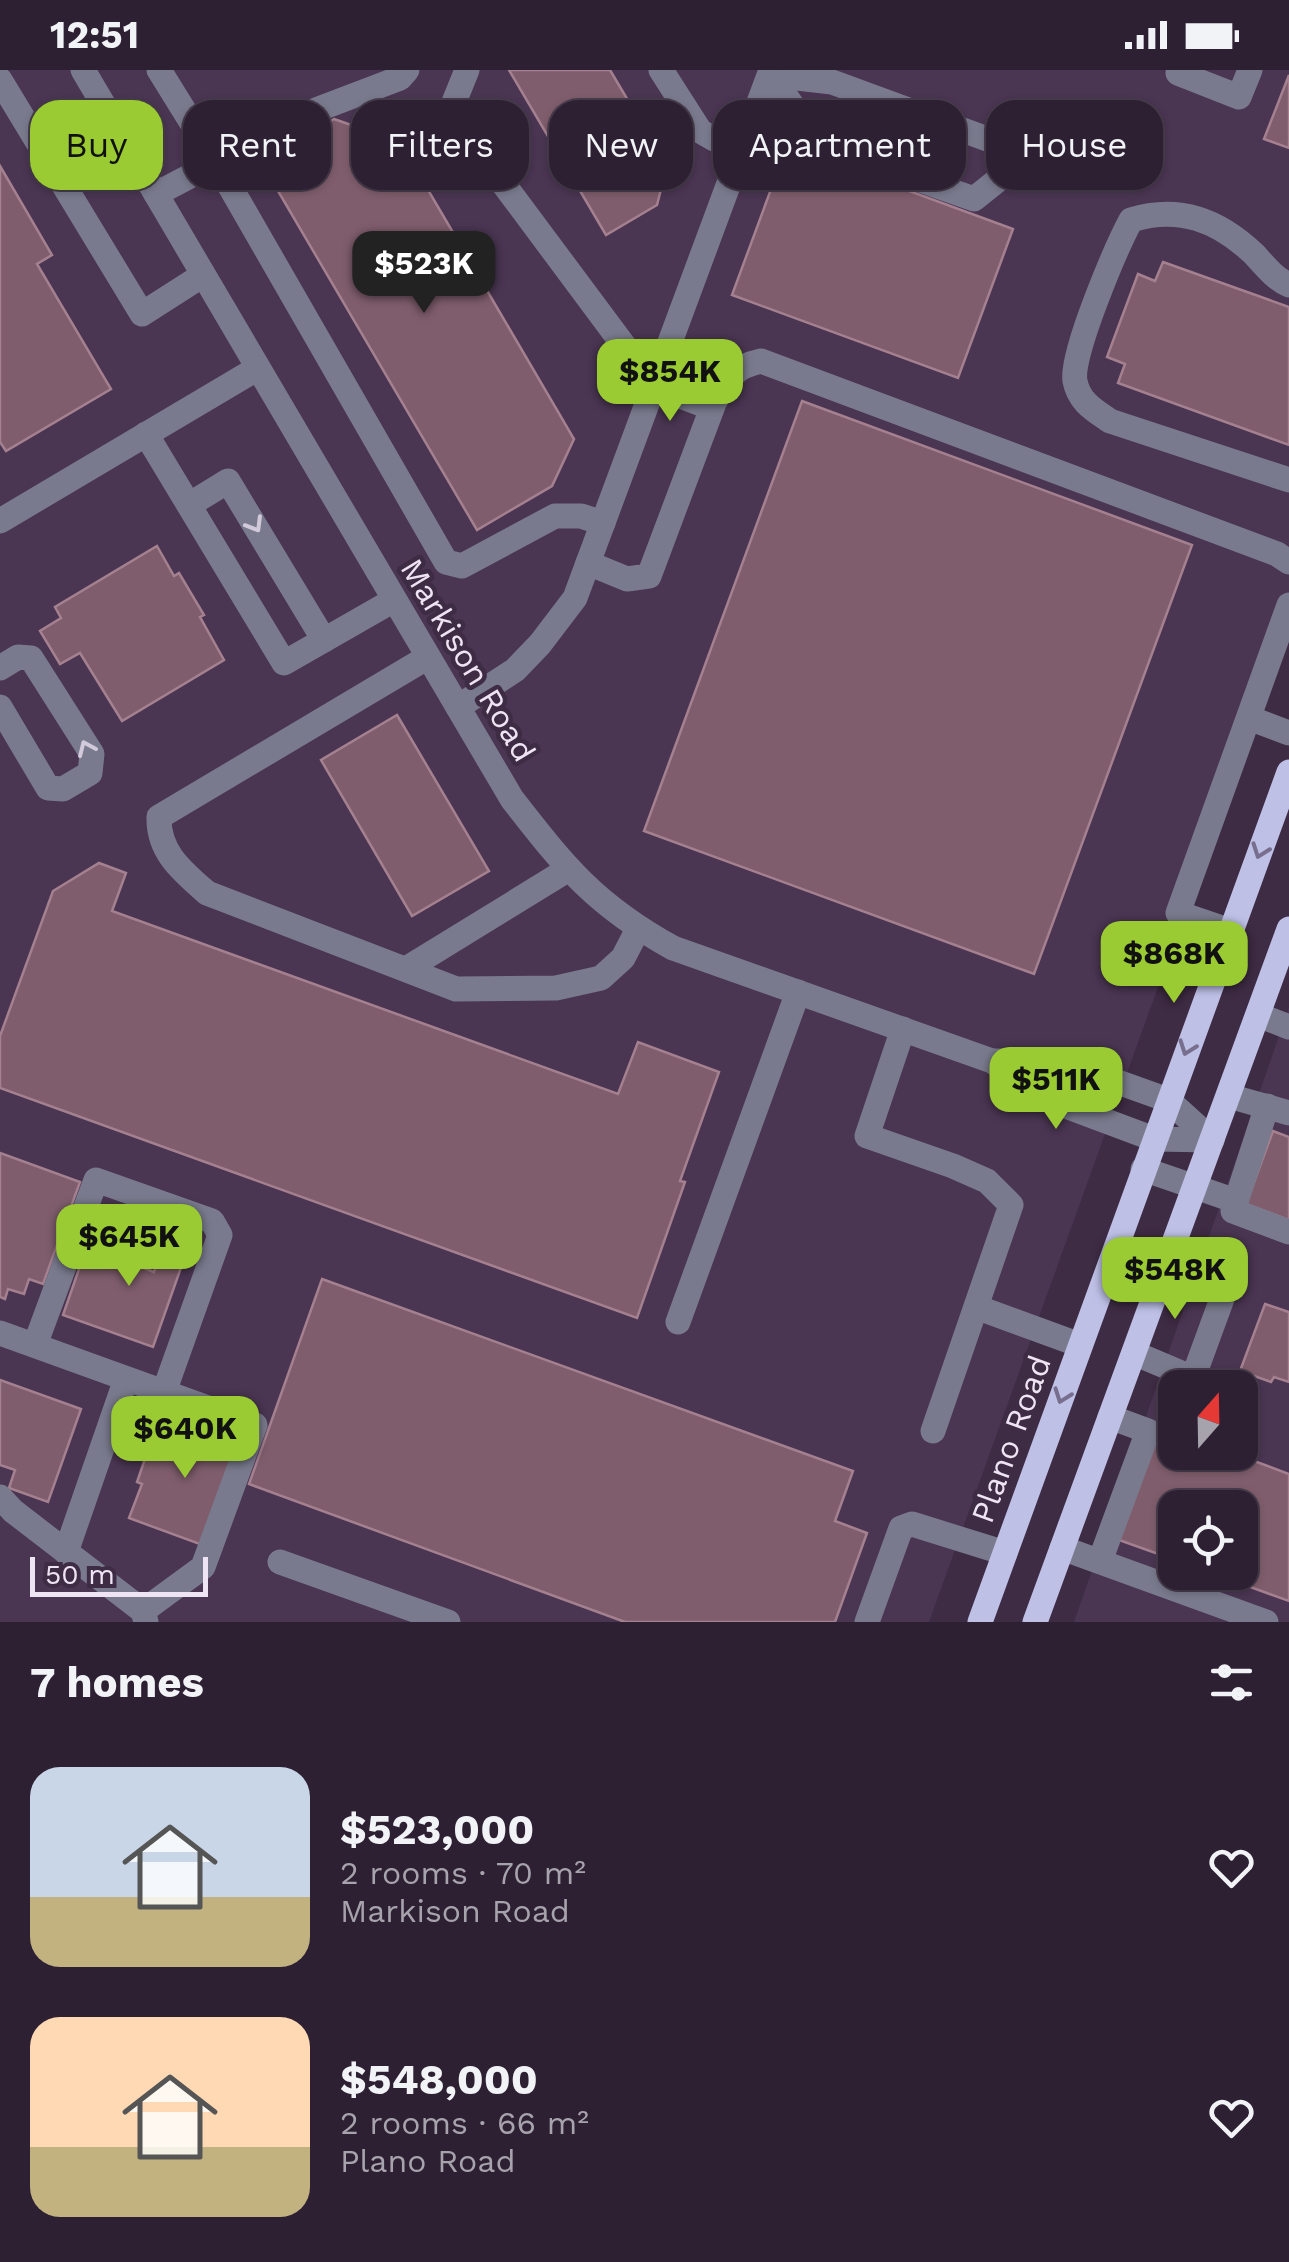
<!DOCTYPE html>
<html lang="en">
<head>
<meta charset="utf-8">
<style>
	body { margin:0; font-family:"Work Sans",sans-serif; background:#3a2d3f; color:#f1f3f6; height:100vh; display:flex; flex-direction:column; font-size:38px; white-space:nowrap }
	* { box-sizing:border-box; margin:0 }
	p { font-size:32px; color:#a7a3ac }
	.icon { flex:none; width:55px; height:55px; fill:none; stroke:currentColor; stroke-width:2; stroke-linecap:round; stroke-linejoin:round }
	.map { position:relative; height:1552px; overflow:hidden }
	.drawer { display:flex; flex-direction:column; background:#2e2033; flex:1 }
	.drawer>* { flex:none }
	.guide { position:absolute; left:30px; top:30px; width:1230px; height:90px; display:flex; gap:20px }
	.needle { width:65px; rotate:20deg }
	.tools { position:absolute; left:1158px; top:1300px; display:grid; gap:20px }
	.tools a { display:grid; place-items:center; width:100px; height:100px; border-radius:20px; background:#2e2033; box-shadow:0 2px 8px #0004,0 0 0 2px #493e4e; font-size:50px }
	.scale { position:absolute; left:30px; bottom:25px; width:178px; box-sizing:border-box; padding-left:10px; border:5px solid #efe4f4; border-top:0; font-size:28px; line-height:35px; white-space:nowrap; color:#efe4f4; -webkit-text-stroke:8px #3e2b44; paint-order:stroke }
	.price { position:absolute; translate:-50% -85px; padding:0 22px; border-radius:20px; background:#9bcb33; color:#111; font-size:32px; line-height:65px; filter:drop-shadow(0 2px 5px #0008) }
	.price::after { content:''; position:absolute; left:50%; top:60px; width:30px; height:22px; margin-left:-15px; background:inherit; clip-path:polygon(0 0,100% 0,50% 100%) }
	.price.current { background:#222; color:#fff }
	ul { padding:0; list-style:none }
	li { display:flex; align-items:center; gap:30px; height:250px; padding:0 30px }
	li span { display:grid; place-items:center; flex:none; width:280px; height:200px; border-radius:30px; color:#555 }
	li>.icon { margin-inline-start:auto }
	span .icon { width:120px; height:120px; fill:#fffc; stroke-width:1 }
	li b { font-size:42px }
	h2 { display:flex; justify-content:space-between; align-items:center; height:120px; padding:0 30px; font-size:42px }
	.tag { padding:0 35px; border-radius:30px; background:#2e2033; box-shadow:0 2px 8px #0004,0 0 0 2px #493e4e; font-size:35px; line-height:90px }
	.tag.current { background:#9bcb33; color:#111 }
	.status { display:flex; justify-content:space-between; align-items:center; height:70px; padding:0 50px; background:#2e2033; direction:ltr }
	.status svg { height:28px; fill:currentColor }
	.map>svg:first-child { display:block }
	.built { fill:#4a3552; fill-rule:evenodd }
	.building { fill:#7f5d6c; stroke:#a58190; stroke-width:2.5 }
	.lines { fill:none; stroke-linecap:round; stroke-linejoin:round }
	.minor { stroke:#797a8d; stroke-width:25 }
	.major { stroke:#bec0e6; stroke-width:25 }
	.oneway { stroke:#d2cada }
	.oneway2 { stroke:#786e8d }
	.labels { text-anchor:middle; dominant-baseline:central; stroke-width:9; stroke-linejoin:round; paint-order:stroke }
	.street-label { font-size:32px; fill:#efe4f4; stroke:#3e2b44 }
</style>
</head>
<body>
<div class="status"><b>12:51</b><svg viewBox="0 0 49 12"><path d="M0 12V9h3v3zM5 12V6h3v6zM10 12V3h3v9zM15 12V0h3v12zM26 1h20v11H26zM47 4h2v5h-2z"/></svg></div>
<div class="map">
<svg width="1289" height="1552" viewBox="0 0 1289 1552">
	<rect width="100%" height="100%" fill="#3e2b44"/>
	<g class="built">
		<path d="M0,0H1289V554L929,1552H0Z"/>
		<path d="M1289,937V1552H1074L1270,992ZM1175,1318H1240V1382H1175ZM1175,1438H1240V1502H1175Z"/>
	</g>
	<g class="building">
		<path d="M509,0H610L667,96L657,135L606,165Z"/>
		<path d="M1289,5V78L1264,69Z"/>
		<path d="M334,49L400,72L574,369L552,416L477,460L261,92Z"/>
		<path d="M787,76L1013,159L958,308L732,225Z"/>
		<path d="M0,96L52,185L37,194L111,319L6,381L0,372Z"/>
		<path d="M1163,192L1289,237V375L1118,313L1125,294L1107,287L1138,204L1155,211Z"/>
		<path d="M802,331L1192,475L1034,904L644,761Z"/>
		<path d="M157,476L174,506L179,503L204,545L200,547L224,590L122,651L80,583L60,594L40,561L61,548L55,537Z"/>
		<path d="M397,645L489,801L412,846L321,690Z"/>
		<path d="M99,793L126,803L112,841L618,1024L638,972L719,1002L680,1111L685,1112L637,1248L0,1018V966L53,821Z"/>
		<path d="M1273,1061L1289,1067V1150L1246,1134Z"/>
		<path d="M0,1083L80,1112L43,1214L29,1209L24,1224L8,1219L5,1229L0,1227Z"/>
		<path d="M173,1147L196,1155L153,1277L63,1245L87,1176L154,1202Z"/>
		<path d="M322,1209L853,1401L835,1451L867,1463L835,1552H625L249,1414Z"/>
		<path d="M1265,1234L1289,1242V1312L1274,1307L1271,1312L1240,1301Z"/>
		<path d="M0,1310L81,1339L48,1432L9,1418L15,1400L0,1395Z"/>
		<path d="M166,1347L242,1374L205,1476L129,1448L142,1414L137,1412L147,1383L153,1385Z"/>
		<path d="M1159,1357L1175,1363V1382H1230L1289,1404V1531L1209,1502H1240V1438H1175V1490L1119,1470Z"/>
	</g>
	<g class="lines">
		<g class="minor">
			<path d="M83,0L512,729C565,797 595,835 673,878L992,991L1047,1029L1154,1069L1212,1070"/>
			<path d="M159,0L216,92L446,492L462,496L555,446H581L603,453"/>
			<path d="M467,0L450,42L654,316L712,338"/>
			<path d="M661,0L700,61L714,69L745,74"/>
			<path d="M1179,0L1178,3L1239,27L1250,0"/>
			<path d="M771,5L832,12L1009,77L1004,105L974,129L819,74Z"/>
			<path d="M0,10L142,244L203,205"/>
			<path d="M156,124L316,40L400,8L407,0"/>
			<path d="M1289,215C1274,208 1265,196 1254,184C1218,150 1179,135 1131,150C1117,176 1070,285 1075,311C1079,332 1094,340 1110,351L1289,410"/>
			<path d="M146,364L284,593L394,530"/>
			<path d="M189,435L228,411L324,570"/>
			<path d="M0,451L258,298"/>
			<path d="M588,493L627,509L649,506L714,333C727,309 733,297 761,291L1277,484L1289,492"/>
			<path d="M428,587L159,747C158,782 182,801 207,823L456,919L556,918L601,908L623,888L638,859"/>
			<path d="M0,598L18,587L31,588L92,684L90,703L63,719L48,718L0,637"/>
			<path d="M458,637L515,600L540,574L575,528L771,0"/>
			<path d="M1249,648L1289,663"/>
			<path d="M1231,861L1178,843L1289,535"/>
			<path d="M406,899L567,800"/>
			<path d="M1258,945L1289,957"/>
			<path d="M903,959L867,1066L953,1096L987,1111L1011,1135L933,1361"/>
			<path d="M992,991H1059L1168,1030L1212,1070"/>
			<path d="M1229,1026L1289,1043"/>
			<path d="M1267,1036L1233,1141L1289,1162"/>
			<path d="M1143,1099L1236,1131"/>
			<path d="M976,1237L1080,1275"/>
			<path d="M678,1252L798,922"/>
			<path d="M0,1263L255,1355L203,1497L143,1541"/>
			<path d="M35,1275L96,1110L212,1151L220,1165L164,1322"/>
			<path d="M1134,1283L1193,1308L1230,1207L1170,1184"/>
			<path d="M0,1427L13,1441L143,1541L146,1552"/>
			<path d="M1062,1478L1266,1552"/>
			<path d="M66,1482L126,1309"/>
			<path d="M1100,1491L1148,1361L1110,1347"/>
			<path d="M280,1492L448,1552"/>
			<path d="M867,1552L901,1458L912,1454L1005,1483"/>
		</g>
		<g class="major">
			<path d="M980,1552L1289,702"/>
			<path d="M1035,1552L1289,859"/>
		</g>
	</g>
	<defs><path id="oneway-chevron" d="M-2-3.5L2.5 0L-2 3.5" fill="none" stroke-width="1.6" stroke-linecap="round" stroke-linejoin="round" transform="scale(2.5)"/></defs>
	<g class="oneway">
		<use href="#oneway-chevron" transform="translate(255 455) rotate(59)"/>
		<use href="#oneway-chevron" transform="translate(86 678) rotate(-114)"/>
	</g>
	<g class="oneway2">
		<use href="#oneway-chevron" transform="translate(1260 781) rotate(110)"/>
		<use href="#oneway-chevron" transform="translate(1187 978) rotate(110)"/>
		<use href="#oneway-chevron" transform="translate(1062 1326) rotate(110)"/>
	</g>
	<g class="labels">
		<g class="street-label">
			<text transform="translate(468 590) rotate(59)">Markison Road</text>
			<text transform="translate(1011 1369) rotate(-70)">Plano Road</text>
		</g>
	</g>
</svg>
<div class="tools">
<a><svg class="needle" viewBox="-14 -14 28 28"><path d="M0-13l5 13h-10z" fill="#e53935"/><path d="M0 13l5-13h-10z" fill="#a7a3ac"/></svg></a>
<a><svg class="icon" aria-label="locate" viewBox="0 0 24 24"><circle cx="12" cy="12" r="6"/><path d="M12 2v4M12 18v4M2 12h4M18 12h4"/></svg></a>
</div>
<div class="scale">50 m</div>
<b class="price current" style="left:424px;top:246px">$523K</b>
<b class="price" style="left:670px;top:354px">$854K</b>
<b class="price" style="left:1174px;top:936px">$868K</b>
<b class="price" style="left:1056px;top:1062px">$511K</b>
<b class="price" style="left:129px;top:1219px">$645K</b>
<b class="price" style="left:1175px;top:1252px">$548K</b>
<b class="price" style="left:185px;top:1411px">$640K</b>
<div class="guide">
<a class="tag current">Buy</a>
<a class="tag">Rent</a>
<a class="tag">Filters</a>
<a class="tag">New</a>
<a class="tag">Apartment</a>
<a class="tag">House</a>
</div>
</div>
<section class="drawer">
<h2>7 homes<svg class="icon" aria-label="filters" viewBox="0 0 24 24"><path d="M4 7h16M4 17h16"/><circle cx="9" cy="7" r="2"/><circle cx="15" cy="17" r="2"/></svg></h2>
<ul>
<li><span style="background:linear-gradient(#c9d6e8 65%,#c2b280 0)"><svg class="icon" aria-label="home" viewBox="0 0 24 24"><path d="M3 11l9-7 9 7M6 9v11h12V9"/></svg></span><div><b>$523,000</b><p>2 rooms · 70 m²</p><p>Markison Road</p></div><svg class="icon" aria-label="heart" viewBox="0 0 24 24"><path d="M12 20l-8-8c-3-5 5-10 8-4 3-6 11-1 8 4z"/></svg></li>
<li><span style="background:linear-gradient(#ffd9b3 65%,#c2b280 0)"><svg class="icon" aria-label="home" viewBox="0 0 24 24"><path d="M3 11l9-7 9 7M6 9v11h12V9"/></svg></span><div><b>$548,000</b><p>2 rooms · 66 m²</p><p>Plano Road</p></div><svg class="icon" aria-label="heart" viewBox="0 0 24 24"><path d="M12 20l-8-8c-3-5 5-10 8-4 3-6 11-1 8 4z"/></svg></li>
</ul>
</section>
</body>
</html>
